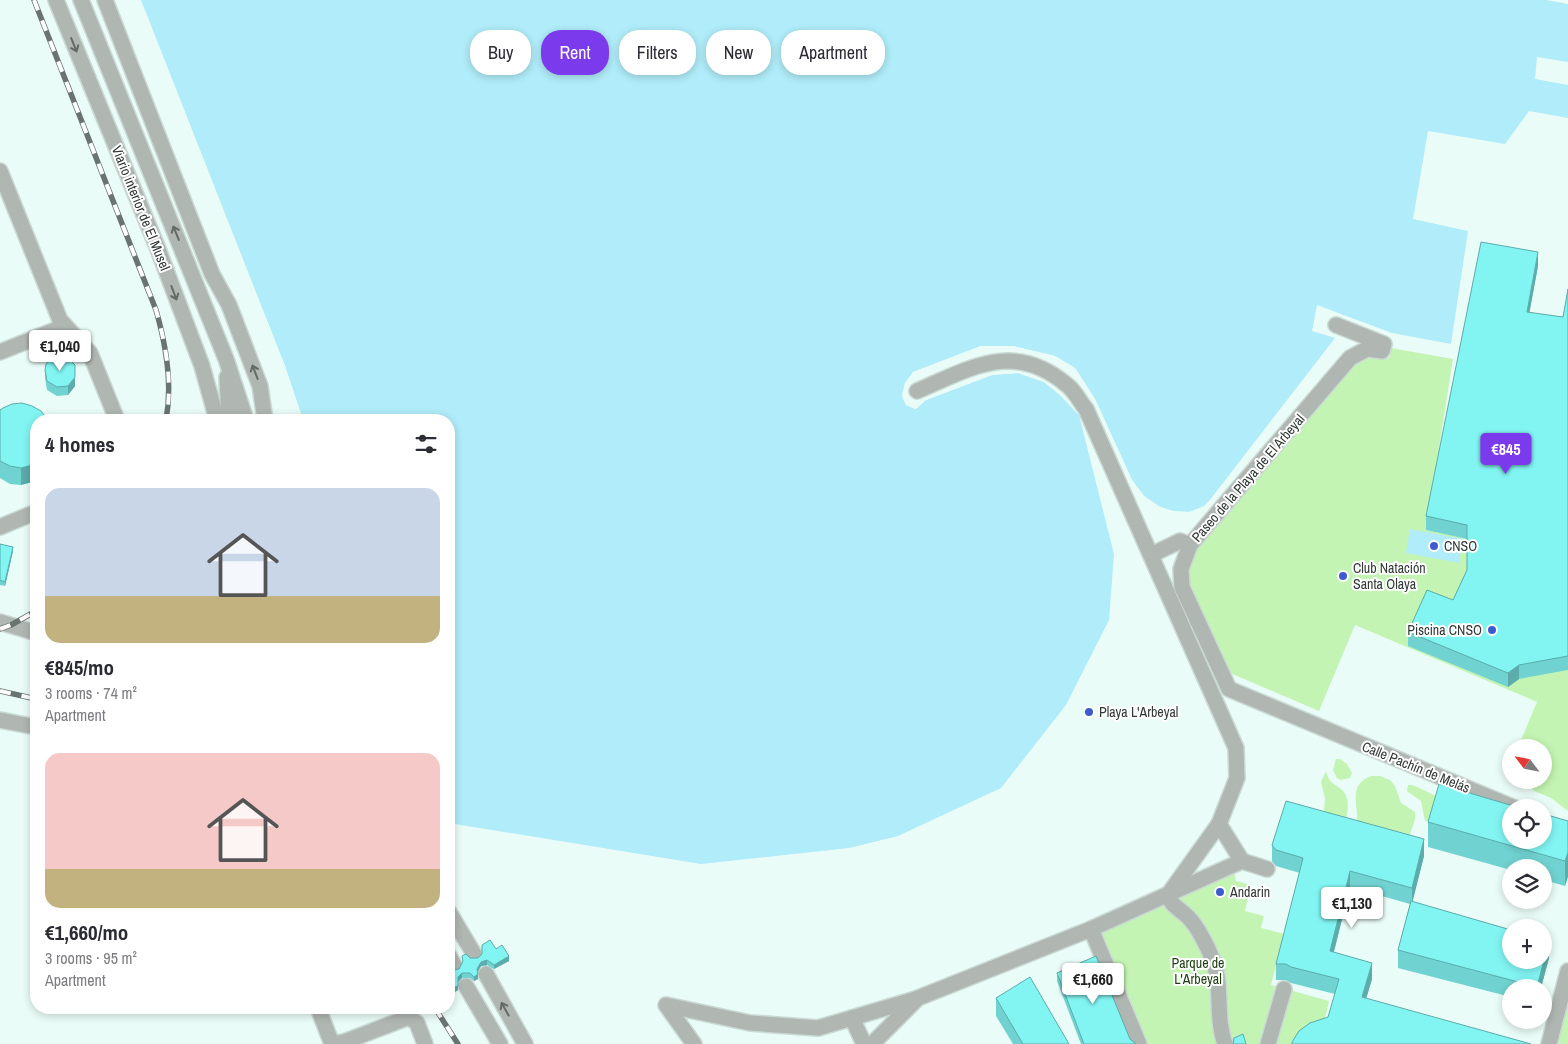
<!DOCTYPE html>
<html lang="en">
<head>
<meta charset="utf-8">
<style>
	body { margin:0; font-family:"Archivo Narrow",sans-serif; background:#f2f2f3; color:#2b2b33; height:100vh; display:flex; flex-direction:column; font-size:19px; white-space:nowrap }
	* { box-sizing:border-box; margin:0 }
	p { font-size:16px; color:#7c7c81 }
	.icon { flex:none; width:28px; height:28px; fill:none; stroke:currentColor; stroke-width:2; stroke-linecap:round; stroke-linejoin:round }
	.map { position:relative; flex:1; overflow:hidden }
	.side { position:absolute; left:30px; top:414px; width:425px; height:600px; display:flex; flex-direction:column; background:#fff; border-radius:20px; box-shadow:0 2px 8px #0003 }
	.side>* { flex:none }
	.guide { position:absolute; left:470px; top:30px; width:475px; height:45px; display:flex; gap:10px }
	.needle { width:32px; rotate:302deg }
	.controls { position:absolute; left:1502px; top:739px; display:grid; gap:10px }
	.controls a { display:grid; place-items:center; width:50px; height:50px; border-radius:50%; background:#fff; box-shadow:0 2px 8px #0003; font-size:25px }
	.price { position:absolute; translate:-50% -42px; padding:0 11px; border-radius:5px; background:#fff; color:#222; font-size:16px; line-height:32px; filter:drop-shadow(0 1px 2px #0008) }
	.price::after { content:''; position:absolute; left:50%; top:30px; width:15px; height:11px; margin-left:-8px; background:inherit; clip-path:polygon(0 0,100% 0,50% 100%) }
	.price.selected { background:#7c3aed; color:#fff }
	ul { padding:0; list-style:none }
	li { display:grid; align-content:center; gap:10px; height:265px; padding:0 15px }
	li span { display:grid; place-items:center; height:155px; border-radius:15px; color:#555 }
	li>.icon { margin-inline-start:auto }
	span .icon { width:90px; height:90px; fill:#fffc; stroke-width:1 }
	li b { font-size:21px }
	h2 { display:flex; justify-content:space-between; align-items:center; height:60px; padding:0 15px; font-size:21px }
	.chip { padding:0 18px; border-radius:20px; background:#fff; box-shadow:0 2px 8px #0003; font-size:18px; line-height:45px }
	.chip.selected { background:#7c3aed; color:#fff }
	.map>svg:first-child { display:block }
	.green { fill:#c4f4b3 }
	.water { fill:#b0ecf9 }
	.pier { fill:#eafcf7 }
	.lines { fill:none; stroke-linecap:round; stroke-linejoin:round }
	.minor-casing { stroke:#c9d9d4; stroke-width:18 }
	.minor { stroke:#b0b6b2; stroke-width:15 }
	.rail-casing { stroke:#697370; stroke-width:5.5 }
	.rail { stroke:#fff; stroke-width:4; stroke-dasharray:11; stroke-linecap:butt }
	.wall { fill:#70d3d1 }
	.shaded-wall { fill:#5bacaa }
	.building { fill:#82f5f3; stroke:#5bacaa }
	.oneway { stroke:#646a68 }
	.poi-dot { fill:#3f5acd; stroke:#fff; stroke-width:2 }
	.labels { text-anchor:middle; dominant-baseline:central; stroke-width:4; stroke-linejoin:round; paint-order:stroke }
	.street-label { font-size:14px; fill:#313836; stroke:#fff }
	.poi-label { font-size:14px; fill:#313836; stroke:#fff; text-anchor:start }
	.park-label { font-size:14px; fill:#1d3d0f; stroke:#fff }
</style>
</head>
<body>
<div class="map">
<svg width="1568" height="1044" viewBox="0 0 1568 1044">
	<rect width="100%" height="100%" fill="#eafcf7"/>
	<g class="green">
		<path d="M1391,348L1453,359L1426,530L1484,542L1568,584V811L1551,798L1534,791L1531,787V780H1544V748L1518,747L1537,702L1355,625L1319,711L1230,673L1188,586V567L1194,549L1351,362L1370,355L1389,358Z"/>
		<path d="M1336,759H1340L1347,764L1352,773L1350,778L1341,780L1337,778L1333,770Z"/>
		<path d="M1326,771C1329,785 1336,783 1344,792C1350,800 1348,814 1345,823L1327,824L1324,811L1325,798L1321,782Z"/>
		<path d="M1371,776H1380L1390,780L1395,786L1401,803L1415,812C1417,820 1411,828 1410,836L1357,824C1359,805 1347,785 1371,776Z"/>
		<path d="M1408,785H1413L1436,796L1429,821H1425L1421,801L1407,791Z"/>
		<path d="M1234,872L1236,881L1251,885L1245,911L1264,916L1261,928L1284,934L1271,985L1329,1001L1321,1036L1303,1044H1146L1099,932L1171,903Z"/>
		<path d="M1568,971V1044H1549Z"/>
	</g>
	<g class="water">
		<path d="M141,0H1546L1568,4V62L1537,57L1535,79L1568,85V118L1529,111L1505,144L1428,131L1413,219L1468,231L1451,344L1392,333L1317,305L1312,331L1335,338L1209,501L1204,506L1189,512L1173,511L1160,507L1144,496L1132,480L1095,399L1075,368L1055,356L1013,346H981L913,372L905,383L902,396L906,405L915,409L926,400L992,375L1018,373L1044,382L1060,395L1079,415L1114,554L1109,620L1066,705L1001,788L898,836L849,848L701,864L455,824L449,814V420H303L285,366Z"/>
		<path d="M1410,529L1463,539L1459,563L1406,553Z"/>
	</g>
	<g class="pier">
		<path d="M161,58L285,366L303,420H301L283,367Z"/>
		<path d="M981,346H1013L1055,356L1075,368L1095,399L1132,480L1144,496L1160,507L1173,511L1189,512L1208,506L1190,514H1172L1159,509L1142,498L1130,481L1093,400L1073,370L1054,359L1013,349H982L915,374L907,384L904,396L907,403L915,406L925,397L991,373L1018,370L1046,380L1062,393L1081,414L1079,415L1060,395L1044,382L1018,373L992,375L926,400L916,409L906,405L902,396L905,383L913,372Z"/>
	</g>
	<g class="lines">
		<defs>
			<g id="minor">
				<path d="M56,0L158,249L202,366L217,420"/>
				<path d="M81,0L226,359L246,420"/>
				<path d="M105,0L212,274L229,305L260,386L265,420"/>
				<path d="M0,171L60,320L90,353L117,420"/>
				<path d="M1336,325L1384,344L1382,351L1367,349L1350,358L1190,545L1181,569L1182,587L1229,689L1515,808"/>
				<path d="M0,352L65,326"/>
				<path d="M227,377L229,420"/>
				<path d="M0,527L36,512"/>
				<path d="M1151,555L1180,541L1190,545"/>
				<path d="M0,622L36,633"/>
				<path d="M0,720L36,727"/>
				<path d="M1219,824L1168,895C1171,906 1180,909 1188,917C1199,928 1207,946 1213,960C1223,987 1215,1017 1225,1044"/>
				<path d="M1242,861L1267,869"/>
				<path d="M449,912L474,954"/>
				<path d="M1091,929L1139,1044"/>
				<path d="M449,956L454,965"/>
				<path d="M486,974L525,1044"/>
				<path d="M466,986L500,1044"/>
				<path d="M318,1008L332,1044L344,1042L409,1017L417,1023L425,1044"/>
				<path d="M852,1018L864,1044"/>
				<path d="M694,1044L666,1005L750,1023L818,1028L916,999"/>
				<path d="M872,1044L918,998L1091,929L1242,861L1219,824L1237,778L1236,748L1086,409C1080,402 1075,391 1067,385C1014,340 971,368 917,391"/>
				<path d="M1268,1044L1284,989"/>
				<path d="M1549,1044L1568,971"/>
			</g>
		</defs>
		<use href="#minor" class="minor-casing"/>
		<use href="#minor" class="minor"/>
		<defs>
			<g id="rail">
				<path d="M34,0L156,310C166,345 173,383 166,420"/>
				<path d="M0,629L11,625L36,611"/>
				<path d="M0,691L36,699"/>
				<path d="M435,1008L458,1044"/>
			</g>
		</defs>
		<use href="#rail" class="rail-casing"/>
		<use href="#rail" class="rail"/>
	</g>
	<g class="wall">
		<path d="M1538,266L1529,313L1563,317L1568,289V670L1519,679L1508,687L1408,646V632L1453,600L1467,570V539L1426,530V516Z"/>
		<path d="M45,370L75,386L68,395L57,396L47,390L45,378Z"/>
		<path d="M0,410L32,482L21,485L10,484L0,478Z"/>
		<path d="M0,544L13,551L5,586L0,585Z"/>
		<path d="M1568,821L1565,886L1544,880V868H1511V870L1428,847V822Z"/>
		<path d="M1272,845L1424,856L1412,902L1549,958L1541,988H1511V997L1398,968V950L1410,904L1350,887L1334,952L1372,979L1366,998L1328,1017L1335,994L1291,983L1286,980H1276V964L1300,873L1276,866L1272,861Z"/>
		<path d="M496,949L509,961L494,969L487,965L481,966L477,972L478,979L474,981L470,978H462L458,982V990L455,992L450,983L449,967L453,970L459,969L463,962L462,956L470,958H478Z"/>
		<path d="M1057,973L1136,1044H1081L1057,981Z"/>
		<path d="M996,998L1069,1044H1013L996,1016Z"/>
	</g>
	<g class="shaded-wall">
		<path d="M1538,252V266L1527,326V312Z"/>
		<path d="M75,377V386L68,395V386Z"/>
		<path d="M36,463V480L32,482L21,485V468Z"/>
		<path d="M13,547V551L5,586V582Z"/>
		<path d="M1519,665V679L1508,687V673Z"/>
		<path d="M1424,839V856L1412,904V888Z"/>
		<path d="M1568,852V877L1565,886V861Z"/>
		<path d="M1350,871V887L1330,967V951Z"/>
		<path d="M1549,941V958L1541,988H1537Z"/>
		<path d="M509,956V961L494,969V965Z"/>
		<path d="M487,960V965L481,966L477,973V969L481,962Z"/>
		<path d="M1372,963V979L1362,1013V997Z"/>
		<path d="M462,973V978L458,982V977Z"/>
		<path d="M478,974V979L474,981V977Z"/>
		<path d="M458,986V990L455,992V987Z"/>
	</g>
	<g class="building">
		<path d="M1481,242L1538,252L1527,312L1563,317L1568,289V656L1519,665L1508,673L1408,632L1427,590L1453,600L1467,570V525L1426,516Z"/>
		<path d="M64,356L69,359L75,365V377L68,386L57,387L47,381L45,370L46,364L51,359L56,357Z"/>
		<path d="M22,403L32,406L41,411L48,420H36V463L32,465L21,468L10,466L0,461V410L3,408L12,404Z"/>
		<path d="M0,544L13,547L5,582L0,580Z"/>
		<path d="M1439,784L1520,808H1511V840H1544V814L1568,821V852L1565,861L1428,822Z"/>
		<path d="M1286,801L1424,839L1412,888L1350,871L1330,951L1372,963L1362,997L1531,1044H1292V1042L1299,1031L1310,1023L1328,1017L1339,979L1291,967L1286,964H1276L1303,858L1276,850L1272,845Z"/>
		<path d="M1411,901L1511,930V960H1544V939L1549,941L1537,987L1398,950Z"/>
		<path d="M490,940L496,949L502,945L509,956L494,965L487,960L481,962L477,969L478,974L474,977L470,973H462L458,977V986L455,987L450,979H449V967L453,970L459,969L463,961L462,956L466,954L470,958H478L482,954V945Z"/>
		<path d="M1096,956L1130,1039L1136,1044H1084L1057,973Z"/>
		<path d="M1030,977L1069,1044H1023L996,998Z"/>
		<path d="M1243,1034L1246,1044H1233L1234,1038Z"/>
	</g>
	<defs><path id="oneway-shaft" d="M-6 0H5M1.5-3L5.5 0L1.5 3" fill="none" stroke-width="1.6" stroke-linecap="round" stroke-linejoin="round" transform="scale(1.25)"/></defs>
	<g class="oneway">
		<use href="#oneway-shaft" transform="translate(74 45) rotate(68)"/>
		<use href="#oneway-shaft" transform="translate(176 233) rotate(-112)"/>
		<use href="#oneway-shaft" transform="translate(174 293) rotate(69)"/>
		<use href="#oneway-shaft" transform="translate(255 372) rotate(-111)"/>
		<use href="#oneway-shaft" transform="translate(505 1009) rotate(-119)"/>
	</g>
	<g class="poi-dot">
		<circle cx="1434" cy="546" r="5"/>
		<circle cx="1343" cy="576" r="5"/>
		<circle cx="1492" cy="630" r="5"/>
		<circle cx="1089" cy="712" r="5"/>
		<circle cx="1220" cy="892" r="5"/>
	</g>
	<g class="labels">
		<g class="street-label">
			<text transform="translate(141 208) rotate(68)">Viario interior de El Musel</text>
			<text transform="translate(1248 478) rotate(-49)">Paseo de la Playa de El Arbeyal</text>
			<text transform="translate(1416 767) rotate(22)">Calle Pachín de Melás</text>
		</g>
		<g class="poi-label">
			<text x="1444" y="546">CNSO</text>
			<text x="1353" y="568">Club Natación<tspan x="1353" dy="16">Santa Olaya</tspan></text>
			<text x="1482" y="630" text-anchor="end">Piscina CNSO</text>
			<text x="1099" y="712">Playa L'Arbeyal</text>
			<text x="1230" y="892">Andarin</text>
		</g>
		<g class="park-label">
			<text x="1198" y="963">Parque de<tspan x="1198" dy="16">L'Arbeyal</tspan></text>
		</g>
	</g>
</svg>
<div class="controls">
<a><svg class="needle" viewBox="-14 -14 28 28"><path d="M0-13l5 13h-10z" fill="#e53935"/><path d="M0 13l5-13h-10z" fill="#7c7c81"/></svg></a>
<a><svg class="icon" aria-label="locate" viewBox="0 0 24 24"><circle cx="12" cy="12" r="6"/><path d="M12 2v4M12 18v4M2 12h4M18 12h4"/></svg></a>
<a><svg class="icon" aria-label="layers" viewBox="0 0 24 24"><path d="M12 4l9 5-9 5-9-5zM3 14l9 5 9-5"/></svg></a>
<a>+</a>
<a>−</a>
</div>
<b class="price" style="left:60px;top:372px">€1,040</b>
<b class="price selected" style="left:1506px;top:475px">€845</b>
<b class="price" style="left:1352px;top:929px">€1,130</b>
<b class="price" style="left:1093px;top:1005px">€1,660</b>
<div class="guide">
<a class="chip">Buy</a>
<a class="chip selected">Rent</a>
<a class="chip">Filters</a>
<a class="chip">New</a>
<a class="chip">Apartment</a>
</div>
<section class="side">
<h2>4 homes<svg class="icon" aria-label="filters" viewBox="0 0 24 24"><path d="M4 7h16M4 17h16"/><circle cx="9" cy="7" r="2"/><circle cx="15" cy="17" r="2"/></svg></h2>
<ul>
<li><span style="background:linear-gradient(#c9d6e8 70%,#c2b280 0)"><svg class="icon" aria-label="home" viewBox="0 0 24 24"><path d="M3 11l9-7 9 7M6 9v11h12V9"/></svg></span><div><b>€845/mo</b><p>3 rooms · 74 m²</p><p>Apartment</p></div></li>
<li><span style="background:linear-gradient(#f6c9c9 75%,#c2b280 0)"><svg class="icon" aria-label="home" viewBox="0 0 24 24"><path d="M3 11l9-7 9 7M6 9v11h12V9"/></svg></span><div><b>€1,660/mo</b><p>3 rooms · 95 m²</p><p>Apartment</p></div></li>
</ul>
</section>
</div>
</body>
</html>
